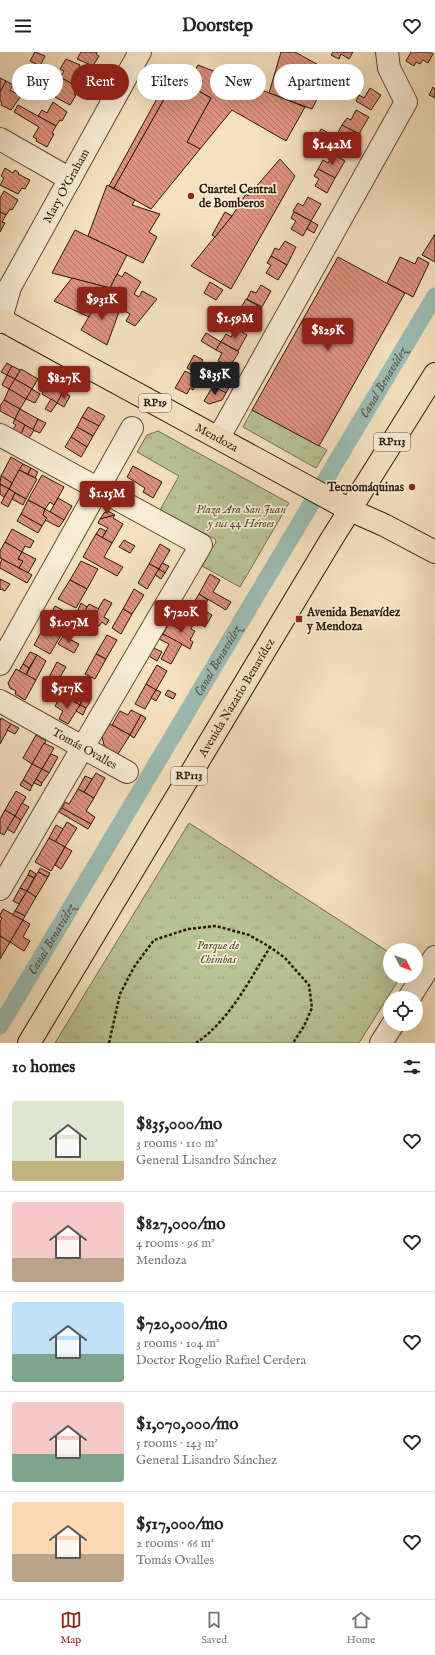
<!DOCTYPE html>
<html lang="en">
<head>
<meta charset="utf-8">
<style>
	body { margin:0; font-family:"IM FELL English",serif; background:#f2f2f2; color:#222; height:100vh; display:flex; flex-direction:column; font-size:15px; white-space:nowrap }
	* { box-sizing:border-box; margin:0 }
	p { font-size:13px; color:#767676 }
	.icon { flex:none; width:22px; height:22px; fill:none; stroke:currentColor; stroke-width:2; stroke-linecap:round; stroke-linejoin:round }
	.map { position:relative; height:991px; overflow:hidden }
	.details { display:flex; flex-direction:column; background:#fff; flex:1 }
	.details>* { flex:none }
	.banner { position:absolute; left:12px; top:12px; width:411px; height:36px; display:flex; gap:8px }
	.needle { width:26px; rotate:132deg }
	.tools { position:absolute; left:383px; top:891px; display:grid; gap:8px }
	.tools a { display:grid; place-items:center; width:40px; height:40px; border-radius:50%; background:#fff; box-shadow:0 4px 16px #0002; font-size:20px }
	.price { position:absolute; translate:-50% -34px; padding:0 9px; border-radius:4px; background:#8f2418; color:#fff; font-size:13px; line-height:26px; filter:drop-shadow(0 1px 2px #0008) }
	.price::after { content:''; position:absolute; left:50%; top:24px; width:12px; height:9px; margin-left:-6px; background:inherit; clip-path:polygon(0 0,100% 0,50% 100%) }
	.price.selected { background:#222; color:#fff }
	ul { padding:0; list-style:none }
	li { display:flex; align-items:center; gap:12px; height:100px; padding:0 12px }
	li+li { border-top:1px solid #e0e0e0 }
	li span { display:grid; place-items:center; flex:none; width:112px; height:80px; border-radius:4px; color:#555 }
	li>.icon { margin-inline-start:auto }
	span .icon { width:48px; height:48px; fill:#fffc; stroke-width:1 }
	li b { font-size:17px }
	h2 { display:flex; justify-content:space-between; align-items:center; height:48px; padding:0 12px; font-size:17px }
	.chip { padding:0 14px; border-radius:18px; background:#fff; box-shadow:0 4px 16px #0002; font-size:14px; line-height:36px }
	.chip.selected { background:#8f2418; color:#fff }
	header { display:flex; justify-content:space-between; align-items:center; height:52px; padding:0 12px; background:#fff; font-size:18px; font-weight:800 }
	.tab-bar { display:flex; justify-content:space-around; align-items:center; height:56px; border-top:1px solid #e0e0e0; background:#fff; font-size:11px; color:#767676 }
	.tab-bar a { display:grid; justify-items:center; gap:2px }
	.tab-bar .selected { color:#8f2418 }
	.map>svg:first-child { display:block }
	.park { fill:url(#park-tufts); stroke:#726e50 }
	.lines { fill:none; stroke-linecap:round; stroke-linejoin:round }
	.canal { stroke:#9cbdb4; stroke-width:17 }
	.building { fill:url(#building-back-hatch); stroke:#2b190d }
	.minor-casing { stroke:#5e4b39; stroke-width:24 }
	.major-casing { stroke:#2b190d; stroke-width:24 }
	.path { stroke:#2b190d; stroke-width:2.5; stroke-dasharray:3 2; stroke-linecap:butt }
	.minor { stroke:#f8ecd5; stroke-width:22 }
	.major { stroke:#f5e1be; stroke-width:22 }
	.poi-dot { fill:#8f2418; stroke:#f8ecd5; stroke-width:1.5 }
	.labels { text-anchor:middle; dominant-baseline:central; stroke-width:3.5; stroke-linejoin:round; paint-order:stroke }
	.shield { fill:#f8ecd5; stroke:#685849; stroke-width:1 }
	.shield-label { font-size:11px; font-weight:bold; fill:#2b190d }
	.street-label { font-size:12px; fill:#2b190d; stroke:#f8ecd5 }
	.poi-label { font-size:12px; font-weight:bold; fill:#2b190d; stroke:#f8ecd5; text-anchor:start }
	.park-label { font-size:12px; font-style:italic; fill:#564c36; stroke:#f8ecd5 }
	.water-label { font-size:13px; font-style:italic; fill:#535247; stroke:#f8ecd5 }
</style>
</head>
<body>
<header><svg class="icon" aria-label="menu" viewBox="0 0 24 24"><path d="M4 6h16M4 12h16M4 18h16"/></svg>Doorstep<svg class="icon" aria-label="heart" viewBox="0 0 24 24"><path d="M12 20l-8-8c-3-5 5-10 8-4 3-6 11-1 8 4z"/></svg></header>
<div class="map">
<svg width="435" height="991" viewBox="0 0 435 991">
	<defs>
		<pattern id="park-tufts" width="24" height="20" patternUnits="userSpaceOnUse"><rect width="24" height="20" fill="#b9c394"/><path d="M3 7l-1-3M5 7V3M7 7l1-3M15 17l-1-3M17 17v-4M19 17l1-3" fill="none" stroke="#9fa77e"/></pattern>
		<pattern id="building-back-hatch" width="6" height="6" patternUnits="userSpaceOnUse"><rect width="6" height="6" fill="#de927f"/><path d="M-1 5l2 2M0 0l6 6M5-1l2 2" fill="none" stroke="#b47666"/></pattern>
	</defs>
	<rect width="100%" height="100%" fill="#f5e1be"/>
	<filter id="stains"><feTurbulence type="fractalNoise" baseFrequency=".005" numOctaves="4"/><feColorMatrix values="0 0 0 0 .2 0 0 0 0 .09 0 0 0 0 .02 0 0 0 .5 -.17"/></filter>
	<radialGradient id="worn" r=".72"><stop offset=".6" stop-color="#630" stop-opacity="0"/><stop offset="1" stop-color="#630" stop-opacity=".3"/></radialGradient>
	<g class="park">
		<path d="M252,358L327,398L316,416L243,375Z"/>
		<path d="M158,379L289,451L240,535L202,514L216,490L215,487L160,458L179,424L137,400L147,383Z"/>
		<path d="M189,771L390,901V924H401L359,991H55Z"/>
	</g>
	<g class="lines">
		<path class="canal" id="s1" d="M0,974L435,244"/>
	</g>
	<g class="building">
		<path d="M35,0L45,4L40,14L30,9Z"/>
		<path d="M81,0H97L96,2L99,4L93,14L77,7Z"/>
		<path d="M281,0H295L331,20L312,57L269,41Z"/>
		<path d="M333,0H353L349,7L341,2L339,7L331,3Z"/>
		<path d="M411,0H429L433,2L428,11L423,8L420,12L416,10L414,14L406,9Z"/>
		<path d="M66,7L80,13L79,15L89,20L83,30L82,29L78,35L60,25L64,19L60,17Z"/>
		<path d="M198,13L305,55L286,89L232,58L200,97L187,90L211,46L187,33Z"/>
		<path d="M90,17L104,24L100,31L87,23Z"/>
		<path d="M170,23L176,26L114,136L109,134Z"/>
		<path d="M354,23L362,29L357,37L349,32Z"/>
		<path d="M60,25L78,35L74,42L76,43L70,53L55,45L61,35L56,32Z"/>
		<path d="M0,26L6,29L0,40Z"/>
		<path d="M176,26L211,46L187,90L200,97L151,157L114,136Z"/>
		<path d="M6,29L13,33L10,38L21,44L11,58L1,53L2,50L0,49V40Z"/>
		<path d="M433,35L435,37V46L429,43Z"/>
		<path d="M370,36L381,43L371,58L356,49L359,43L364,46Z"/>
		<path d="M53,50L67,60L62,69L60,68L56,74L38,64L42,58L47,61Z"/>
		<path d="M18,53L56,74L52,81L54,82L47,95L36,89L37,87L33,85L39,75L14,60Z"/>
		<path d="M356,58L369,65L359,82L342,73L347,66L351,68Z"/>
		<path d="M342,73L359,82L350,97L338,90L341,87L336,84Z"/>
		<path d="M321,77L327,80L321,90L316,87Z"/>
		<path d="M333,102L345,109L335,126L318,117L323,108L328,111Z"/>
		<path d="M280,107L295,124L231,237L191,214L232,164L246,142L248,144Z"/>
		<path d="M5,116L13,121L15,118L19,121L18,122L30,128L25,137L22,136L18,142L0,133L4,126L1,124Z"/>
		<path d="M318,117L335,126L327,141L315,134L319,127L314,124Z"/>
		<path d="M107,133L135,148L132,153L160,162L149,180L157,185L143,211L88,184Z"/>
		<path d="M4,139L18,148L12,158L10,157L6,163L0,160V146Z"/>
		<path d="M308,145L321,152L311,169L293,159L298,151L303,154Z"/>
		<path d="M0,160L6,163L2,170L5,171L0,180Z"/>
		<path d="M225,160L232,164L215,185L212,183Z"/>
		<path d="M294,160L311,169L303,184L291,177L296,169L291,166Z"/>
		<path d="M311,169L318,173L314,181L307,177Z"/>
		<path d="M75,178L127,203L110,236L52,221Z"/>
		<path d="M435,182V210L422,203Z"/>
		<path d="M285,189L296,195L287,213L271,204L275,196L279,198Z"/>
		<path d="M271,204L287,213L278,228L266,221L271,213L267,211Z"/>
		<path d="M338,205L405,241L319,394L252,358Z"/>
		<path d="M400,205L415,212L418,205L429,211L413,245L387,231Z"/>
		<path d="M125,220L141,230L134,242L139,245L142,239L157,247L135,274L126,269L130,262L100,246L106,235L110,236L117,222L122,225Z"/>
		<path d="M72,226L106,235L89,265L54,249Z"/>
		<path d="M210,230L223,238L216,248L204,241Z"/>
		<path d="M261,233L271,239L262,255L247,247L251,239L256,241Z"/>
		<path d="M100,246L120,257L107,293L81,278Z"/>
		<path d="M246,247L262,256L254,272L242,265L247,256L242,254Z"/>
		<path d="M236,276L247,283L238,299L221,290L226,282L231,285Z"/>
		<path d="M206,281L221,290L216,298L201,289Z"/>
		<path d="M221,290L239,300L230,314L218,309L222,301L216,298Z"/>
		<path d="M194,303L203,308L196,321L187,316Z"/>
		<path d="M7,311L12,314L7,323L1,320Z"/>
		<path d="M12,314L20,318L15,327L7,323Z"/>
		<path d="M217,316L234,326L226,341L213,334L218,326L213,323Z"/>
		<path d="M21,317L38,327L32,337L15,327Z"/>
		<path d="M185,319L200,327L193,338L190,336L187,342L175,336Z"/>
		<path d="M7,323L15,327L9,337L2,333Z"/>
		<path d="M51,324L67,333L57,351L42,342Z"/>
		<path d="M15,327L32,337L26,347L9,337Z"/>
		<path d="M213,334L226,341L222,348L209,352L204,349Z"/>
		<path d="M9,337L26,347L20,357L4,348Z"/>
		<path d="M32,337L40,342L35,351L26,347Z"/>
		<path d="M63,340L70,344L64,355L57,351Z"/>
		<path d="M51,347L57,351L51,360L45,357Z"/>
		<path d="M4,348L20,357L15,367L0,359V354Z"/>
		<path d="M88,355L105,364L99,374L82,365Z"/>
		<path d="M20,357L38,367L33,378L15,367Z"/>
		<path d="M82,365L99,374L93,384L77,375Z"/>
		<path d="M15,367L25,373L21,382L13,377L16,373L13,371Z"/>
		<path d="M38,367L46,371L40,381L33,378Z"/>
		<path d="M25,373L34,378L29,386L21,382Z"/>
		<path d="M77,375L93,384L87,395L71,385Z"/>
		<path d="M71,385L87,395L81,405L65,395Z"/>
		<path d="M11,405L23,412L12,431L1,424Z"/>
		<path d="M23,412L31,416L28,422L19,418Z"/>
		<path d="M133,414L162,430L153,446L143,440L145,436L127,425Z"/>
		<path d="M31,416L38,420L35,426L28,422Z"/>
		<path d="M19,418L37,427L26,447L9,437Z"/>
		<path d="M42,423L64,435L54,453L50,450L45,457L28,448Z"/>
		<path d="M1,424L12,431L9,437L0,432Z"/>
		<path d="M0,432L9,437L4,445L0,442Z"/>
		<path d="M9,437L15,441L8,455L1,451Z"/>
		<path d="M15,441L26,447L23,453L12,447Z"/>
		<path d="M58,446L72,454L64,468L50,460Z"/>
		<path d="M28,448L45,457L43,463L47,466L42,474L21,462Z"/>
		<path d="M45,457L64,468L59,475L45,468L47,466L43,463Z"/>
		<path d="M108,459L115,463L100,467L104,461Z"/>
		<path d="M21,462L42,474L38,481L17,469Z"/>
		<path d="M115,463L113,466L123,472L112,491L102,486L108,476L98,471L100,467Z"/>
		<path d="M100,476L106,479L102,486L96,482Z"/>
		<path d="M12,477L34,489L30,496L25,494L22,500L5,490Z"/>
		<path d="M96,482L112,491L104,505L123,515L117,524L83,505Z"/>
		<path d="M124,488L135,494L130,501L119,495Z"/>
		<path d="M5,490L22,500L18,507L23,509L19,516L0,506V499Z"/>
		<path d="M160,492L170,498L159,517L149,512Z"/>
		<path d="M22,500L36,507L28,521L19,516L23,509L18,507Z"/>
		<path d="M2,507L32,523L27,531L0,516V512Z"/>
		<path d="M81,509L98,517L87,537L70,528Z"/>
		<path d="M162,511L169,514L165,521L159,517Z"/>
		<path d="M149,512L159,517L147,537L138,531Z"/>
		<path d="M159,517L165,521L161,527L155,523Z"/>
		<path d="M210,522L220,528L213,540L231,550L226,558L199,542Z"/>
		<path d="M0,527L10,532L5,539L1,537L0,538Z"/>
		<path d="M70,528L87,537L76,556L58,547Z"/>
		<path d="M134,537L144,543L132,562L123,557Z"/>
		<path d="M199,542L208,548L202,557L212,563L205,575L198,571L200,568L187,561Z"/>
		<path d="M104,547L112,551L104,565L109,568L106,573L102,570L99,574L91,569Z"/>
		<path d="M81,551L87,555L83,563L77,560Z"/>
		<path d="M89,552L99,557L91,569L82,564Z"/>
		<path d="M55,554L72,563L61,583L45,573Z"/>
		<path d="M123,557L132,562L121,582L112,576Z"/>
		<path d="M184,568L193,573L191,577L195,579L190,588L193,590L190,597L163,582L169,571L179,577Z"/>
		<path d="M45,573L61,583L50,602L34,593Z"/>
		<path d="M163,582L182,592L171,612L161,607L169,592L159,587Z"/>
		<path d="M107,583L117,588L106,607L96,602Z"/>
		<path d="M63,584L79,592L74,601L58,592Z"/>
		<path d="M154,596L162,600L157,609L149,604Z"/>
		<path d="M30,600L37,603L29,616L23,612Z"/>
		<path d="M96,602L106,607L95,627L85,622Z"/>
		<path d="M37,603L46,609L36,628L26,623Z"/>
		<path d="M57,610L66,615L56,632L48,627Z"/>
		<path d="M23,612L29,616L26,623L19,619Z"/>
		<path d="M157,613L167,619L156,638L146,632Z"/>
		<path d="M16,617L36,628L25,648L15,642L16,639L10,636L8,631Z"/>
		<path d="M81,628L91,633L80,653L70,647Z"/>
		<path d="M146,632L156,638L145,657L135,652Z"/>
		<path d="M156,638L161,640L156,649L151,646Z"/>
		<path d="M168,638L176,642L173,647L165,643Z"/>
		<path d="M83,646L90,650L86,656L80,653Z"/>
		<path d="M59,647L68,652L70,647L80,653L68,672L59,667L63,659L55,654Z"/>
		<path d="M80,653L86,656L83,663L76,659Z"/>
		<path d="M131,658L141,663L130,683L112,673L120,659L128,663Z"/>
		<path d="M141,663L146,666L134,686L130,683Z"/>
		<path d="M1,666L11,672L0,692V669Z"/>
		<path d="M11,672L19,676L15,682L7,678Z"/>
		<path d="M110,672L130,683L118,702L108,697V699L105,697L102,685Z"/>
		<path d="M36,683L46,689L32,712L23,706Z"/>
		<path d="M44,691L54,696L42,717L32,712Z"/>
		<path d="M51,702L58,705L49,721L42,717Z"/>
		<path d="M32,712L42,717L32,734L23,728Z"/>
		<path d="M42,717L49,721L42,731L36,727Z"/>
		<path d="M96,721L105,726L94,746L84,740Z"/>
		<path d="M85,724L92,727L84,740L78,737Z"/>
		<path d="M36,727L42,731L41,734L34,731Z"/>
		<path d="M23,728L32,734L30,739L20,733Z"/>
		<path d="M78,737L94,746L86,759L95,765L91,772L62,756L65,750L69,752Z"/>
		<path d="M16,739L26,745L15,764L5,758Z"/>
		<path d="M22,751L29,755L21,768L15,764Z"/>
		<path d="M62,756L91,772L88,777L59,760Z"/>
		<path d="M5,758L15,764L4,783L0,781V767Z"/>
		<path d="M15,764L21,768L14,781L7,777Z"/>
		<path d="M67,770L77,776L65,795L55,790Z"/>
		<path d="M56,773L63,777L55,790L49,786Z"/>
		<path d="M49,786L65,795L51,819L35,810Z"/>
		<path d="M65,795L72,799L61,817L55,813Z"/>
		<path d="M40,816L50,821L48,825L38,820Z"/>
		<path d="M30,818L36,822L34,826L28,823Z"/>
		<path d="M38,820L48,825L36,845L27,839Z"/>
		<path d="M28,823L34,826L27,839L20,836Z"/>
		<path d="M20,836L27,839L19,852L13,849Z"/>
		<path d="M27,839L36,845L25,864L15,859Z"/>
		<path d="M3,857L23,868L10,890L0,884V870L2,866L0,865V863Z"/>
		<path d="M15,859L25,864L23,868L13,863Z"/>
		<path d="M23,868L30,872L23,885L30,889L24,899L10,890Z"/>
		<path d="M0,884L10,890L0,907Z"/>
	</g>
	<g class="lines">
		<defs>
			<g id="minor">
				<path d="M0,87L70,127"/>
				<path id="s2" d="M0,270L10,235L140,0"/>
				<path d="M0,383L201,493L0,837"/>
				<path d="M219,385L406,50L389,16L387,0"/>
				<path d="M0,612L132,376"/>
				<path id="s3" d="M0,649L127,720"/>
				<path d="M409,946L435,905"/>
				<path d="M381,991L393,972"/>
			</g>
			<g id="major">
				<path id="s4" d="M0,267L350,458L384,473L435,500"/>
				<path id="s5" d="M29,991L331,488L435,322"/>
			</g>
		</defs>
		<use href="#minor" class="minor-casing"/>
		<use href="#major" class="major-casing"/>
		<g class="path">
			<path d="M109,991L120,942L134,915L154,888L188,877L216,874L249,883L270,895L285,906L309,933L312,956L304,974L293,991"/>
			<path d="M196,991C229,969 249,929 270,895"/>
		</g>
		<use href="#minor" class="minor"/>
		<use href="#major" class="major"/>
	</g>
	<g class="poi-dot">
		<circle cx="191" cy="144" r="4"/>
		<circle cx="412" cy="435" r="4"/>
		<rect x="295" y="563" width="8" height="8" rx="2"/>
	</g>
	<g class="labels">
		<g class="shield">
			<rect x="139" y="342" width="32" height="18" rx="3"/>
			<rect x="374" y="381" width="36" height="18" rx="3"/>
			<rect x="171" y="715" width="36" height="18" rx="3"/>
		</g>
		<g class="shield-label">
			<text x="155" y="351">RP19</text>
			<text x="392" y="390">RP113</text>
			<text x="189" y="724">RP113</text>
		</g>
		<g class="street-label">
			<text stroke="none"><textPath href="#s2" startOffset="152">Mary O'Graham</textPath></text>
			<text stroke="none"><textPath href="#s4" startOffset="247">Mendoza</textPath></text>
			<text stroke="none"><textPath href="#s5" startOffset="403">Avenida Nazario Benavídez</textPath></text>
			<text stroke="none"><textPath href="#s3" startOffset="97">Tomás Ovalles</textPath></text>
		</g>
		<g class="poi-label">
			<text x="199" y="137">Cuartel Central<tspan x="199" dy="14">de Bomberos</tspan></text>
			<text x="404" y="435" text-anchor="end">Tecnomáquinas</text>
			<text x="307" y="560">Avenida Benavídez<tspan x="307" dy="14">y Mendoza</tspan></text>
		</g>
		<g class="park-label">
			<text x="241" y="457">Plaza Ara San Juan<tspan x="241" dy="14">y sus 44 Héroes</tspan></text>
			<text x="218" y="893">Parque de<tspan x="218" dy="14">Chimbas</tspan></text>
		</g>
		<g class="water-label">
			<text stroke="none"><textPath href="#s1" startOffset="749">Canal Benavídez</textPath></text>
			<text stroke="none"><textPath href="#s1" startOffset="425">Canal Benavídez</textPath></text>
			<text stroke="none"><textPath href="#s1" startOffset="101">Canal Benavídez</textPath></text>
		</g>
	</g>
	<rect width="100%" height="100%" filter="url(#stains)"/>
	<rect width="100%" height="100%" fill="url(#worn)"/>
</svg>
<div class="tools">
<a><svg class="needle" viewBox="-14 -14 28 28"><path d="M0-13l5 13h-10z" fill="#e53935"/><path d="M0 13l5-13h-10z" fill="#767676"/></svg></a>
<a><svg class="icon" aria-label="locate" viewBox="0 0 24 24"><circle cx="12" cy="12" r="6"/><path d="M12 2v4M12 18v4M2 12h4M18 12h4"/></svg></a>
</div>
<b class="price" style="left:332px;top:114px">$1.42M</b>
<b class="price" style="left:102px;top:269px">$931K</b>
<b class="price" style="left:235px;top:288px">$1.59M</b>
<b class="price" style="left:328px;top:300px">$829K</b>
<b class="price selected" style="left:215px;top:344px">$835K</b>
<b class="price" style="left:64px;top:348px">$827K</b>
<b class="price" style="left:107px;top:463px">$1.15M</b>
<b class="price" style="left:181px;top:582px">$720K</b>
<b class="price" style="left:69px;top:592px">$1.07M</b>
<b class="price" style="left:67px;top:658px">$517K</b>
<div class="banner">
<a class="chip">Buy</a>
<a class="chip selected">Rent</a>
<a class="chip">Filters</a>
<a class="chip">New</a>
<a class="chip">Apartment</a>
</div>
</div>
<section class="details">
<h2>10 homes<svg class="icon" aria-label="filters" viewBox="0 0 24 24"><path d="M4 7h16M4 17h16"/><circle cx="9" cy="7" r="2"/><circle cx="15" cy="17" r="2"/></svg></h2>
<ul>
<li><span style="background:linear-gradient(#dfe7d0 75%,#c2b280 0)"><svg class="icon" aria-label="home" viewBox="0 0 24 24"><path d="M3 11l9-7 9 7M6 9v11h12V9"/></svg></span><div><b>$835,000/mo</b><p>3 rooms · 110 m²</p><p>General Lisandro Sánchez</p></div><svg class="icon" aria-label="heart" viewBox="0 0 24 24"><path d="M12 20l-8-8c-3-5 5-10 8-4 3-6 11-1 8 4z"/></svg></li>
<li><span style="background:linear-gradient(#f6c9c9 70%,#b9a48a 0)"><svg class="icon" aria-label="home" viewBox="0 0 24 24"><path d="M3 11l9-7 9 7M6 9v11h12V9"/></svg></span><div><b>$827,000/mo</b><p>4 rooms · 96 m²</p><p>Mendoza</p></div><svg class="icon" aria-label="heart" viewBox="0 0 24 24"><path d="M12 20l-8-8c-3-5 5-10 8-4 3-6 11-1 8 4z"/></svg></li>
<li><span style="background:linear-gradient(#bfe0f5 65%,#7fa58c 0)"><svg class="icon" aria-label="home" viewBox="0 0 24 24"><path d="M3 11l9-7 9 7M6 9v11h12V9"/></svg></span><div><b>$720,000/mo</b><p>3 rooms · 104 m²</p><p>Doctor Rogelio Rafael Cerdera</p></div><svg class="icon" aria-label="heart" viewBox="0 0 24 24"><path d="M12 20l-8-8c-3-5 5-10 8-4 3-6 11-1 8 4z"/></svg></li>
<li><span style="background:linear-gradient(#f6c9c9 65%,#7fa58c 0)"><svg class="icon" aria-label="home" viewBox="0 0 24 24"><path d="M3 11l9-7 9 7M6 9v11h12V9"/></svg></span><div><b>$1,070,000/mo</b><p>5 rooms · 143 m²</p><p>General Lisandro Sánchez</p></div><svg class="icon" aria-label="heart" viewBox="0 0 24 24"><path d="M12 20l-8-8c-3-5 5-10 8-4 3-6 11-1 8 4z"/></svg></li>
<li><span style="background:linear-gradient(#ffd9b3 65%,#b9a48a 0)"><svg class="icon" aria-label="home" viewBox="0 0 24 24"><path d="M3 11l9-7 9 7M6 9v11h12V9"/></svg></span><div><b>$517,000/mo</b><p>2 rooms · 66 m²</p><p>Tomás Ovalles</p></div><svg class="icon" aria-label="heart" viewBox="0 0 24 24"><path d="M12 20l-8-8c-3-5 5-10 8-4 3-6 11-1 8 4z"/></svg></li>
</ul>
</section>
<nav class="tab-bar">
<a class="selected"><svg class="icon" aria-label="map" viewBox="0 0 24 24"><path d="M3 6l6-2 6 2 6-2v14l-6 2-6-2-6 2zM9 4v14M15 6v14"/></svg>Map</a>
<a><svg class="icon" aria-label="saved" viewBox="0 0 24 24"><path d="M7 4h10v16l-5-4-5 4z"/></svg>Saved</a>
<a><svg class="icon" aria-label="home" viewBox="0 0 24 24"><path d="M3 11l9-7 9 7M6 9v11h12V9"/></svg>Home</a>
</nav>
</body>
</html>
